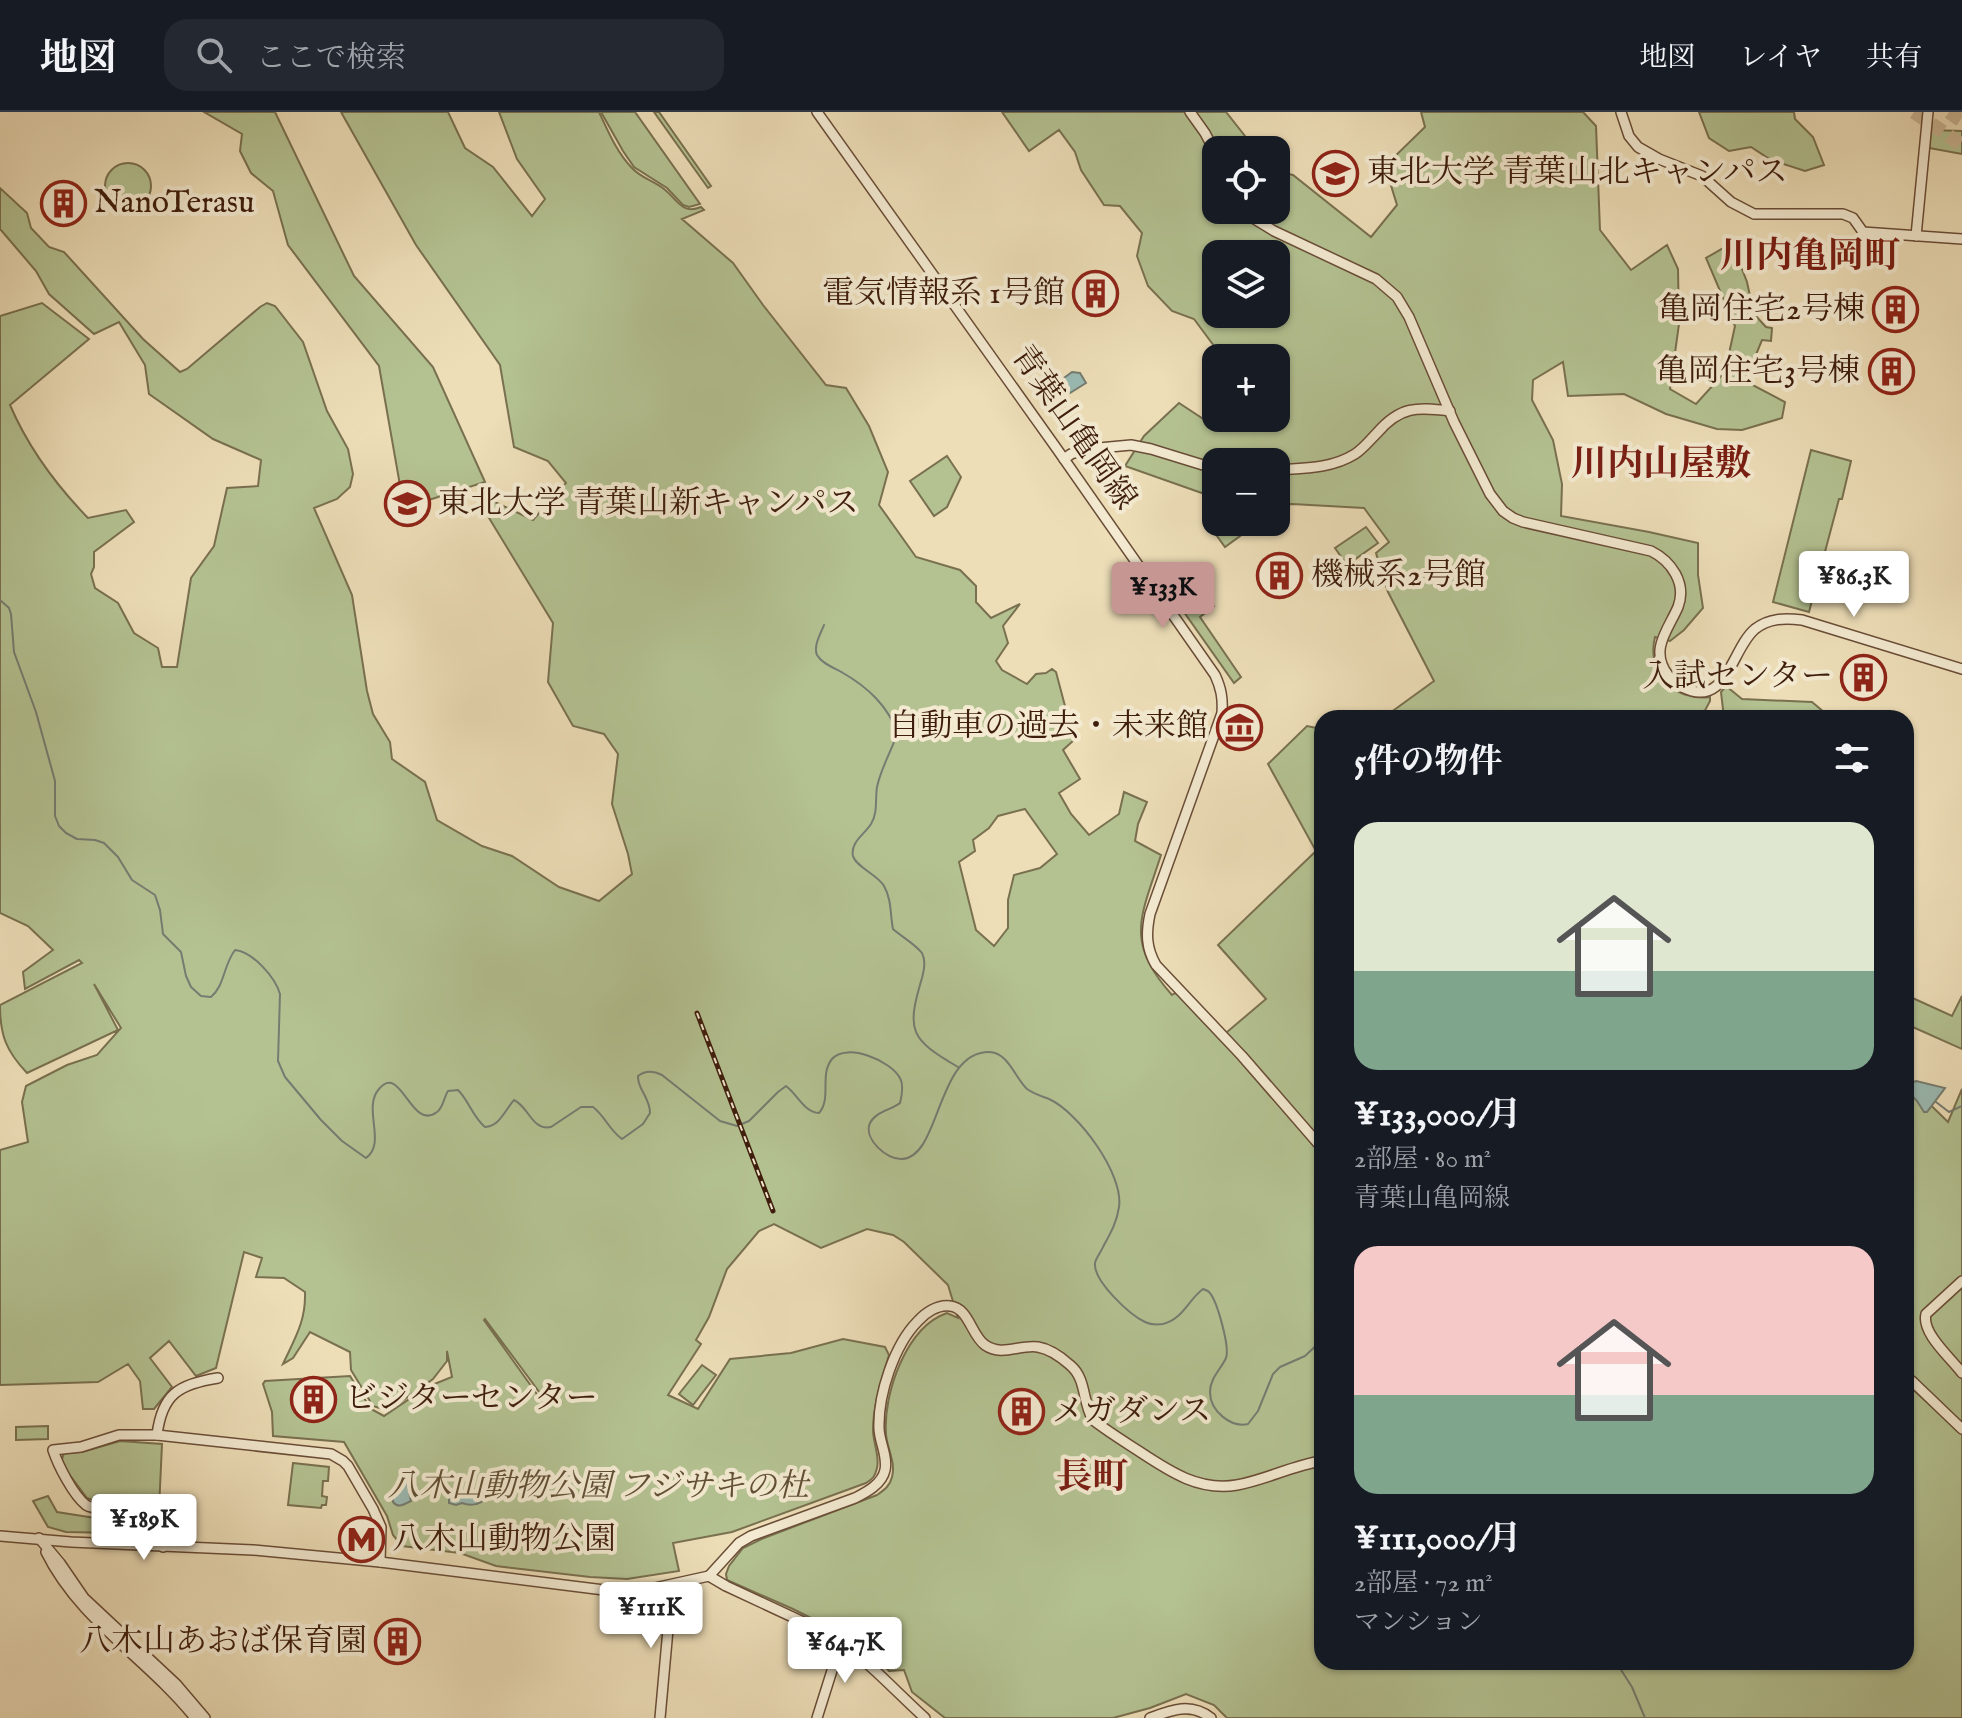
<!DOCTYPE html>
<html lang="ja">
<head>
<meta charset="utf-8">
<style>
	body { margin:0; font-family:"IM FELL English","Noto Serif JP",serif; background:#242831; color:#f1f3f6; height:100vh; display:flex; flex-direction:column; font-size:30px; white-space:nowrap }
	* { box-sizing:border-box; margin:0 }
	p { font-size:26px; color:#9ea1a6 }
	.icon { flex:none; width:44px; height:44px; fill:none; stroke:currentColor; stroke-width:2; stroke-linecap:round; stroke-linejoin:round }
	.map { position:relative; flex:1; overflow:hidden }
	.panel { position:absolute; left:1314px; top:598px; width:600px; height:960px; display:flex; flex-direction:column; background:#171b24; border-radius:24px; box-shadow:0 2px 6px #0004 }
	.panel>* { flex:none }
	.buttons { position:absolute; left:1202px; top:24px; display:grid; gap:16px }
	.buttons a { display:grid; place-items:center; width:88px; height:88px; border-radius:16px; background:#171b24; box-shadow:0 2px 6px #0004; font-size:40px }
	.price { position:absolute; translate:-50% -68px; padding:0 18px; border-radius:8px; background:#fff; color:#222; font-size:26px; line-height:52px; filter:drop-shadow(0 2px 4px #0008) }
	.price::after { content:''; position:absolute; left:50%; top:48px; width:24px; height:18px; margin-left:-12px; background:inherit; clip-path:polygon(0 0,100% 0,50% 100%) }
	.price.active { background:#c59692; color:#111 }
	ul { padding:0; list-style:none }
	li { display:grid; align-content:center; gap:16px; height:424px; padding:0 40px }
	li span { display:grid; place-items:center; height:248px; border-radius:24px; color:#555 }
	li>.icon { margin-inline-start:auto }
	span .icon { width:144px; height:144px; fill:#fffc; stroke-width:1 }
	li b { font-size:34px }
	h2 { display:flex; justify-content:space-between; align-items:center; height:96px; padding:0 40px; font-size:34px }
	header { display:flex; align-items:center; gap:48px; box-sizing:border-box; height:112px; padding:0 40px; background:#171b24; border-bottom:2px solid #363941 }
	header strong { font-size:38px }
	nav { display:flex; gap:44px; margin-inline-start:auto; font-size:28px }
	.search { width:560px; height:72px; background:#242831; display:flex; align-items:center; gap:20px; box-sizing:border-box; padding:0 28px; border-radius:24px; color:#9ea1a6; font-size:30px }
	.map>svg:first-child { display:block }
	.green { fill:#b4c292; stroke:#79704f; stroke-width:2; fill-rule:evenodd }
	.water { fill:#9abbb4; stroke:#757c71; stroke-width:2 }
	.lines { fill:none; stroke-linecap:round; stroke-linejoin:round }
	.stream { stroke:#757c71; stroke-width:2 }
	.highway-tunnel { stroke:#cab796; stroke-width:14; stroke-dasharray:14 7; stroke-linecap:butt }
	.minor-casing { stroke:#6a4d37; stroke-width:12 }
	.minor { stroke:#f3ead1; stroke-width:9 }
	.rail-casing { stroke:#3e1d0c; stroke-width:5 }
	.rail { stroke:#f3ead1; stroke-width:2; stroke-dasharray:6; stroke-linecap:butt }
	.labels { text-anchor:middle; dominant-baseline:central; stroke-width:8; stroke-linejoin:round; paint-order:stroke }
	.poi-label { font-size:32px; fill:#3e1d0c; stroke:#f3ead1; text-anchor:start }
	.street-label { font-size:32px; fill:#3e1d0c; stroke:#f3ead1 }
	.park-label { font-size:32px; font-style:italic; fill:#614f34; stroke:#f3ead1 }
	.quarter-label { font-size:36px; font-weight:bold; fill:#7a1f14; stroke:#f3ead1 }
</style>
</head>
<body>
<header>
<strong>地図</strong>
<div class="search"><svg class="icon" aria-label="search" viewBox="0 0 24 24"><circle cx="10" cy="10" r="6"/><path d="M15 15l6 6"/></svg>ここで検索</div>
<nav><a>地図</a><a>レイヤ</a><a>共有</a></nav>
</header>
<div class="map">
<svg width="1962" height="1606" viewBox="0 0 1962 1606">
	<rect width="100%" height="100%" fill="#eddeb8"/>
	<filter id="stains"><feTurbulence type="fractalNoise" baseFrequency=".0025" numOctaves="4"/><feColorMatrix values="0 0 0 0 .2 0 0 0 0 .09 0 0 0 0 .02 0 0 0 .5 -.17"/></filter>
	<radialGradient id="worn" r=".72"><stop offset=".6" stop-color="#630" stop-opacity="0"/><stop offset="1" stop-color="#630" stop-opacity=".3"/></radialGradient>
	<g class="green">
		<path d="M204,0H275L354,164L433,255L485,370L404,396L379,254L288,133L273,79L251,61L240,39L242,22Z"/>
		<path d="M341,0H448L465,36L493,55L532,104L545,87L517,47L499,0H599C608,19 617,41 632,56C641,66 654,69 664,77C678,88 682,103 701,95L704,98L682,107L733,151L763,193L826,273L846,276L869,314L888,360L879,393L916,445L960,458L976,474V490L991,506L1020,492L1003,514L1008,531L996,549L1002,558L1027,572L1036,562L1046,561L1052,557L1056,560L1074,628L1063,638L1080,667L1059,681L1071,702L1089,723L1119,702L1124,680L1147,690L1138,712L1135,729L1161,743C1141,805 1124,829 1172,883L1175,881L1179,883L1220,926L1266,887L1218,833L1316,739L1268,652L1307,614L1322,617V1550H1906V1271L1962,1322V1606H1227L1214,1593L1186,1582L1150,1596L1113,1606H945L912,1580L904,1558L889,1559L884,1553L881,1554L843,1522L793,1497L727,1468L726,1462L729,1454L743,1436L764,1426L877,1383C884,1378 890,1374 892,1365C896,1350 887,1337 886,1322C883,1282 906,1215 947,1201L958,1206L948,1173L904,1130L893,1123L867,1117L821,1136L774,1112L759,1119L727,1157L709,1205L696,1228L701,1232L668,1283L698,1297L730,1247L791,1241L843,1227L885,1235L889,1243C882,1267 873,1293 873,1318C873,1331 880,1344 877,1356C875,1364 873,1367 866,1371L732,1420L673,1431L679,1459L627,1467L590,1465L496,1454L460,1441L402,1434L393,1423L387,1404L344,1330L273,1324L272,1300L263,1272L265,1269L350,1264L371,1297L384,1304L427,1275L452,1265L447,1239V1249L433,1267L388,1299L373,1294L351,1258L350,1240L310,1220L293,1246L283,1252C295,1226 306,1209 305,1180L284,1166L256,1165L262,1146L244,1140L216,1256L196,1264L169,1229L150,1246L172,1275L154,1297H143L140,1269L128,1252L98,1270L0,1273V1038L28,1030L22,990L26,974L67,953L97,943L121,916L94,872L118,918L27,961C6,939 0,923 0,893L82,851L79,848L25,877L23,860L53,838L28,814L0,801V204L42,191L89,227L10,293C28,335 57,374 88,406L126,398L134,410L94,440V455L91,462L95,476L118,491L134,521L158,536L162,555H177L191,466L214,434L227,376L258,374L261,348L213,327L149,282L145,253L119,210L94,222L49,182L36,159L0,117V76L27,101L31,116L49,135L64,140L143,227L180,260L187,257L260,195L267,191L275,194L303,230L327,299L348,337L353,362L350,375L337,387L314,396L352,483L367,579L373,602L390,630L392,647L425,670L437,708L482,734L512,744L559,775L599,789L632,762L628,742L612,692L618,642L604,622L573,614L548,570L553,511L486,401L493,389L533,408L566,371L548,349L514,335L500,253L416,133ZM1025,697L1057,742L1040,756L1014,763L1008,788V816L994,834L976,818L959,750L975,739L973,728L989,716L998,704ZM485,1207L540,1281L562,1291L544,1292L484,1208Z"/>
		<path d="M601,0H635L700,92L689,95L683,93L667,76L634,55L623,39Z"/>
		<path d="M654,0H659L711,74L708,76Z"/>
		<path d="M1002,0H1226L1256,38H1216V98H1276V59L1293,63L1371,125L1397,93L1385,54L1425,15L1421,0H1583L1596,14L1600,118L1631,158L1667,133L1678,157L1679,212L1670,277L1696,292L1725,260L1735,214L1706,146L1732,131L1747,170L1754,202L1766,215L1772,216L1771,229L1762,228L1745,269L1785,290L1782,306L1742,318L1717,317L1666,302L1624,282L1568,284L1563,250L1533,268L1532,288L1553,328L1562,372L1561,404L1649,420L1698,431V463L1703,496L1684,518L1670,529L1655,525C1646,560 1674,590 1710,585V589L1701,606H1383L1434,569L1388,480L1376,441L1389,430L1364,396L1292,392L1276,393V350H1216V386L1125,354L1144,324L1179,291L1211,312L1219,306H1276V246H1223L1194,207L1172,199L1148,174L1137,144L1142,121L1120,94L1104,93L1081,58L1075,40L1059,18L1029,39ZM1216,142H1276V202H1216Z"/>
		<path d="M1699,0H1794L1795,7L1813,25L1824,53L1805,59L1771,48L1751,35L1729,39L1709,26Z"/>
		<path d="M1931,18L1962,19V42L1929,36Z"/>
		<circle cx="128" cy="74" r="23"/>
		<path d="M1811,338L1851,349L1842,387H1839L1809,500L1773,490Z"/>
		<path d="M947,344L961,365L947,395L934,404L910,369Z"/>
		<path d="M1227,410H1247L1251,416L1225,435L1214,420Z"/>
		<path d="M1366,415L1378,431L1347,453L1335,436Z"/>
		<path d="M1201,477L1214,494L1200,505L1241,565L1234,571L1179,493Z"/>
		<path d="M1726,574L1742,587L1812,590L1831,606H1724L1721,580Z"/>
		<path d="M1906,883L1952,904L1962,884V937L1906,912Z"/>
		<path d="M1906,969L1948,1010L1962,977V1311L1906,1261Z"/>
		<path d="M702,1253L716,1263L693,1293L679,1282Z"/>
		<path d="M48,1314V1327L16,1328V1315Z"/>
		<path d="M120,1329L162,1332L159,1397L135,1389L116,1388L100,1391L87,1386L63,1354L62,1347L64,1341L82,1340Z"/>
		<path d="M293,1351L329,1355L328,1369H323L322,1384L327,1385L326,1393H322L321,1396L288,1393Z"/>
		<path d="M48,1384L57,1400L115,1409V1421L66,1420L48,1415L33,1389Z"/>
	</g>
	<g class="water">
		<path d="M1072,260L1080,261L1086,271L1070,281L1067,278L1059,283L1053,274Z"/>
		<path d="M1916,969L1945,976L1927,1000H1924L1917,989L1906,977V973Z"/>
		<path d="M410,1364L416,1373L415,1375L411,1372L408,1375L411,1389C404,1392 399,1397 393,1390V1386Z"/>
		<path d="M466,1376H468L485,1387C479,1393 470,1394 462,1391L456,1393L449,1391V1386L460,1384Z"/>
	</g>
	<g class="lines">
		<g class="stream">
			<path d="M0,488L9,496L11,502L14,540L36,600L55,669V704L59,714L66,721L77,727L95,728L104,731L118,745L132,768L155,783L160,798L163,822L181,840L186,864L191,875L201,884L211,885C225,873 223,854 235,838C253,840 275,865 280,882L278,949L285,965L321,1008L342,1029L366,1046C387,1031 362,996 379,977C401,950 411,1020 437,1000C443,996 444,985 448,979L458,978C469,989 473,1005 485,1015C500,1014 505,998 514,988C529,995 532,1019 551,1015L581,995H593C605,1004 609,1018 622,1027L643,1012L650,1001C650,985 637,977 638,964C646,958 654,959 662,963L720,1009L737,1014L749,1009L778,980L786,974C798,983 804,1000 819,1001C832,986 819,963 832,947C847,930 891,949 900,966C904,973 902,983 900,991C891,998 875,1000 870,1011C863,1027 887,1048 902,1047C941,1045 936,940 989,940C1008,940 1015,966 1027,977C1034,982 1041,984 1049,987C1078,1000 1124,1062 1119,1095C1117,1110 1110,1122 1103,1135C1101,1140 1096,1146 1095,1151C1093,1169 1130,1203 1145,1210C1151,1213 1156,1213 1163,1212C1183,1207 1188,1188 1203,1177C1205,1178 1207,1178 1209,1180C1217,1188 1230,1235 1226,1246C1221,1257 1210,1266 1210,1280C1210,1299 1231,1316 1248,1312L1258,1299L1273,1262L1280,1255L1305,1244L1322,1228"/>
			<path d="M824,513C821,521 813,534 817,543C822,552 835,556 843,561C866,574 890,595 897,622C891,640 881,656 877,675C875,687 878,701 871,712C865,722 850,730 853,744C856,755 878,763 884,774C892,788 890,803 893,817C902,825 915,832 922,841C926,849 924,858 922,866C906,919 910,927 958,955"/>
			<path d="M1936,990L1949,1000L1962,994"/>
			<path d="M1616,1550L1632,1575L1645,1606"/>
		</g>
		<g class="highway-tunnel">
			<path d="M1914,0L1962,33"/>
			<path d="M1949,0L1962,9"/>
		</g>
		<defs>
			<g id="minor">
				<path d="M817,0L1057,337L1215,563C1221,576 1223,586 1222,601L1150,802C1146,821 1146,836 1156,853L1242,944L1322,1036"/>
				<path d="M1190,0L1205,21L1216,42"/>
				<path d="M1621,0L1629,24L1638,35L1659,47L1702,64L1731,90L1754,102H1843L1853,106L1863,120L1962,127"/>
				<path d="M1246,98L1256,108L1274,119L1376,167L1397,185L1409,205L1454,310L1490,382L1503,399L1513,406L1523,410L1651,439C1671,449 1687,471 1678,495C1668,518 1649,538 1668,563C1672,568 1676,572 1682,575C1727,598 1731,537 1755,517C1769,506 1785,506 1802,508L1962,557"/>
				<path d="M1916,124L1928,0"/>
				<path d="M1064,347L1071,342L1088,337L1131,333L1151,337L1216,357"/>
				<path d="M1276,358C1303,356 1331,357 1355,342C1363,337 1370,328 1377,321C1400,294 1417,295 1450,299"/>
				<path d="M1962,1169L1926,1202C1921,1221 1951,1246 1962,1261"/>
				<path d="M1906,1265L1913,1270L1962,1317"/>
				<path d="M157,1323C162,1282 179,1272 218,1266"/>
				<path d="M0,1424L71,1430L253,1438L380,1450L604,1478L650,1477L709,1464"/>
				<path d="M39,1426L60,1451L84,1486L176,1572L205,1606"/>
				<path d="M163,1435L164,1413C152,1395 124,1396 105,1396C98,1396 92,1397 86,1393C73,1383 58,1353 53,1338L81,1335L119,1323H157L331,1342L343,1349L348,1354L373,1397L381,1415L380,1450"/>
				<path d="M46,1440C80,1509 148,1547 195,1606"/>
				<path d="M709,1464L739,1431L751,1424L855,1386C867,1380 882,1372 885,1358C888,1344 879,1329 879,1316C878,1283 894,1233 918,1209C925,1201 938,1192 950,1194C969,1196 971,1223 985,1233C1002,1245 1020,1232 1038,1235C1050,1237 1061,1245 1070,1253C1087,1267 1082,1290 1093,1308C1106,1318 1120,1327 1134,1336C1166,1357 1197,1380 1237,1373C1266,1368 1293,1353 1322,1349"/>
				<path d="M709,1464L726,1474L829,1522C865,1545 894,1578 925,1606"/>
				<path d="M660,1606L672,1473"/>
				<path d="M817,1606L841,1530"/>
				<path d="M1150,1606C1171,1598 1191,1590 1211,1606"/>
			</g>
		</defs>
		<use href="#minor" class="minor-casing"/>
		<use href="#minor" class="minor"/>
		<defs>
			<path id="rail" d="M697,901L773,1099"/>
		</defs>
		<use href="#rail" class="rail-casing"/>
		<use href="#rail" class="rail"/>
	</g>
	<defs>
		<symbol id="university-ring" viewBox="-11 -11 22 22"><circle r="9.5" fill="#f3ead1" stroke="#8f2418" stroke-width="1.5"/><path d="M0-5L7-2L0 1L-7-2ZM-4 1L0 2.5L4 1V4Q0 6-4 4Z" fill="#8f2418"/></symbol>
		<symbol id="building-ring" viewBox="-11 -11 22 22"><circle r="9.5" fill="#f3ead1" stroke="#8f2418" stroke-width="1.5"/><path d="M-4-6H4V6H1V3H-1V6H-4ZM-2.5-4.3h1.7v1.8h-1.7ZM.8-4.3h1.7v1.8H.8ZM-2.5-1h1.7V.8h-1.7ZM.8-1h1.7V.8H.8Z" fill="#8f2418"/></symbol>
		<symbol id="museum-ring" viewBox="-11 -11 22 22"><circle r="9.5" fill="#f3ead1" stroke="#8f2418" stroke-width="1.5"/><path d="M0-6L6-3V-2H-6V-3ZM-5-1h2V3h-2ZM-1-1h2V3h-2ZM3-1h2V3H3ZM-6 4H6V6H-6Z" fill="#8f2418"/></symbol>
		<symbol id="metro-ring" viewBox="-11 -11 22 22"><circle r="9.5" fill="#f3ead1" stroke="#8f2418" stroke-width="1.5"/><path d="M-5.5 5V-5H-3L0 0L3-5H5.5V5H3V-.5L0 4L-3-.5V5Z" fill="#8f2418"/></symbol>
	</defs>
	<g fill-rule="evenodd">
		<use href="#university-ring" x="1310" y="36" width="51" height="51"/>
		<use href="#building-ring" x="38" y="66" width="51" height="51"/>
		<use href="#building-ring" x="1070" y="156" width="51" height="51"/>
		<use href="#building-ring" x="1870" y="172" width="51" height="51"/>
		<use href="#building-ring" x="1866" y="234" width="51" height="51"/>
		<use href="#university-ring" x="382" y="366" width="51" height="51"/>
		<use href="#building-ring" x="1254" y="438" width="51" height="51"/>
		<use href="#building-ring" x="1838" y="540" width="51" height="51"/>
		<use href="#museum-ring" x="1214" y="590" width="51" height="51"/>
		<use href="#building-ring" x="288" y="1262" width="51" height="51"/>
		<use href="#building-ring" x="996" y="1274" width="51" height="51"/>
		<use href="#metro-ring" x="336" y="1402" width="51" height="51"/>
		<use href="#building-ring" x="372" y="1504" width="51" height="51"/>
	</g>
	<g class="labels">
		<g class="poi-label">
			<text x="1367" y="61">東北大学 青葉山北キャンパス</text>
			<text x="94" y="91">NanoTerasu</text>
			<text x="1065" y="182" text-anchor="end">電気情報系 1号館</text>
			<text x="1865" y="198" text-anchor="end">亀岡住宅2号棟</text>
			<text x="1860" y="260" text-anchor="end">亀岡住宅3号棟</text>
			<text x="438" y="392">東北大学 青葉山新キャンパス</text>
			<text x="1311" y="464">機械系2号館</text>
			<text x="1833" y="565" text-anchor="end">入試センター</text>
			<text x="1208" y="615" text-anchor="end">自動車の過去・未来館</text>
			<text x="345" y="1287">ビジターセンター</text>
			<text x="1052" y="1300">メガダンス</text>
			<text x="392" y="1428">八木山動物公園</text>
			<text x="367" y="1530" text-anchor="end">八木山あおば保育園</text>
		</g>
		<g class="street-label">
			<text transform="translate(1073 316) rotate(55)">青葉山亀岡線</text>
		</g>
		<g class="park-label">
			<text x="598" y="1375">八木山動物公園 フジサキの杜</text>
		</g>
		<g class="quarter-label">
			<text x="1810" y="145">川内亀岡町</text>
			<text x="1661" y="353">川内山屋敷</text>
			<text x="1092" y="1366">長町</text>
		</g>
	</g>
	<rect width="100%" height="100%" filter="url(#stains)"/>
	<rect width="100%" height="100%" fill="url(#worn)"/>
</svg>
<div class="buttons">
<a><svg class="icon" aria-label="locate" viewBox="0 0 24 24"><circle cx="12" cy="12" r="6"/><path d="M12 2v4M12 18v4M2 12h4M18 12h4"/></svg></a>
<a><svg class="icon" aria-label="layers" viewBox="0 0 24 24"><path d="M12 4l9 5-9 5-9-5zM3 14l9 5 9-5"/></svg></a>
<a>+</a>
<a>−</a>
</div>
<b class="price" style="left:1854px;top:507px">¥86.3K</b>
<b class="price active" style="left:1163px;top:518px">¥133K</b>
<b class="price" style="left:144px;top:1450px">¥189K</b>
<b class="price" style="left:651px;top:1538px">¥111K</b>
<b class="price" style="left:845px;top:1573px">¥64.7K</b>
<section class="panel">
<h2>5件の物件<svg class="icon" aria-label="filters" viewBox="0 0 24 24"><path d="M4 7h16M4 17h16"/><circle cx="9" cy="7" r="2"/><circle cx="15" cy="17" r="2"/></svg></h2>
<ul>
<li><span style="background:linear-gradient(#dfe7d0 60%,#7fa58c 0)"><svg class="icon" aria-label="home" viewBox="0 0 24 24"><path d="M3 11l9-7 9 7M6 9v11h12V9"/></svg></span><div><b>¥133,000/月</b><p>2部屋 · 80 m²</p><p>青葉山亀岡線</p></div></li>
<li><span style="background:linear-gradient(#f6c9c9 60%,#7fa58c 0)"><svg class="icon" aria-label="home" viewBox="0 0 24 24"><path d="M3 11l9-7 9 7M6 9v11h12V9"/></svg></span><div><b>¥111,000/月</b><p>2部屋 · 72 m²</p><p>マンション</p></div></li>
</ul>
</section>
</div>
</body>
</html>
